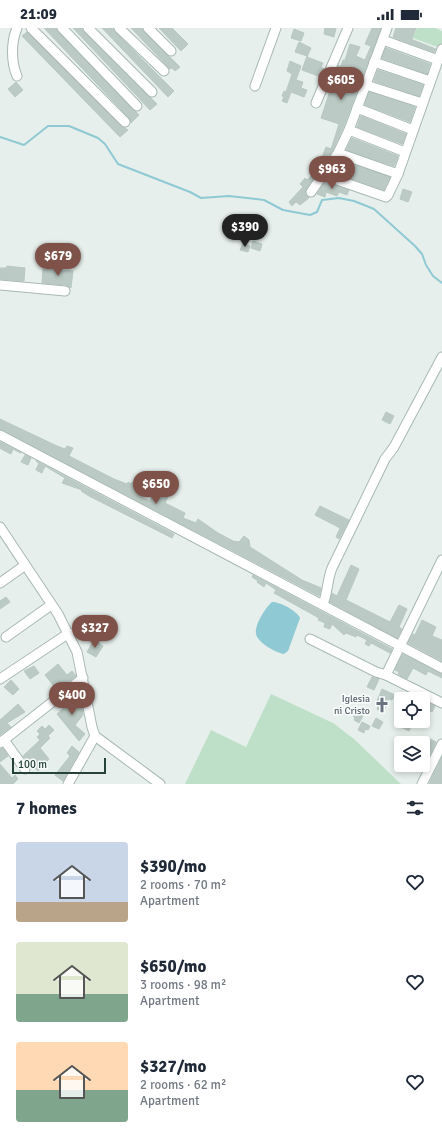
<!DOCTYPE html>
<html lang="en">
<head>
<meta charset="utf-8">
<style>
	body { margin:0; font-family:Signika,sans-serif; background:#f2f2f3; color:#1f2937; height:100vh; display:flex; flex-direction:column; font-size:15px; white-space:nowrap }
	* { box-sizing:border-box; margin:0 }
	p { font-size:13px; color:#747a83 }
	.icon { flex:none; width:22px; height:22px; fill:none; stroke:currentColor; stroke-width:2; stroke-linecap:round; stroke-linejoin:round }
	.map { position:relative; height:756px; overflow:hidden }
	.details { display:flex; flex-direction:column; background:#fff; flex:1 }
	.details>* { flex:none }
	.fabs { position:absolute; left:394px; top:664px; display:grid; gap:8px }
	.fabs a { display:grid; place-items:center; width:36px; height:36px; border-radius:4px; background:#fff; box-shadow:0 2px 6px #0003; font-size:20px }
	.scale { position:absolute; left:12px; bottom:10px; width:94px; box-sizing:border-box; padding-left:4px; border:2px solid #24423a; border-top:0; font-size:11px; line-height:14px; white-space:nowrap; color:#24423a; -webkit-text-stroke:3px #f7fbf9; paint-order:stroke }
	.price { position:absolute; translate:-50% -34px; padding:0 9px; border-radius:14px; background:#7f5249; color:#fff; font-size:13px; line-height:26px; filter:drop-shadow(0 1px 2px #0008) }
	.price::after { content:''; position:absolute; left:50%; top:24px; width:12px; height:9px; margin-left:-6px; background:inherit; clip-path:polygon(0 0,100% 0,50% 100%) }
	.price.selected { background:#222; color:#fff }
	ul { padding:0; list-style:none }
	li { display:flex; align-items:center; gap:12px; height:100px; padding:0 16px }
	li span { display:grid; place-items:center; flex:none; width:112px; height:80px; border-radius:4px; color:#555 }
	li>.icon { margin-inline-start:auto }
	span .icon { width:48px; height:48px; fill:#fffc; stroke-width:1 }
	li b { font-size:17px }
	h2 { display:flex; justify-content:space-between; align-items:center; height:48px; padding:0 16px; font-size:17px }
	.status { display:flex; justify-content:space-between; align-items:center; height:28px; padding:0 20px; background:#fff; direction:ltr }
	.status svg { height:11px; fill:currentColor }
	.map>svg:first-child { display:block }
	.green { fill:#bfe0c8 }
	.water { fill:#8ec9d4 }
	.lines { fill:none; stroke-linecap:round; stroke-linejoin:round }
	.stream { stroke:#8ec9d4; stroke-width:2 }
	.building { fill:#bbcac4; stroke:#b8c9c2 }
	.minor-casing { stroke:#a8b8b2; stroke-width:11 }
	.minor { stroke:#fff; stroke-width:9 }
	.labels { text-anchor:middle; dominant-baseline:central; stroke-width:3.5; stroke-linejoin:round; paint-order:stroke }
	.worship-label { font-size:10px; fill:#5b616d; stroke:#f7fbf9; text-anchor:end }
</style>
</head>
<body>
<div class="status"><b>21:09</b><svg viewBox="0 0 49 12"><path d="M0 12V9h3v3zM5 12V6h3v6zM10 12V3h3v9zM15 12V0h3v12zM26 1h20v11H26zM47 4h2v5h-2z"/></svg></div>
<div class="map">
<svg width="442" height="756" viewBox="0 0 442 756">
	<rect width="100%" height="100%" fill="#e6efeb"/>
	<g class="green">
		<path d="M417,0H435L442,3V15L440,20L413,10Z"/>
		<path d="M271,666L333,695L354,711L401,756H185L211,702L246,719Z"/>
	</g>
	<path class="water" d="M272,574C280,574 296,582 300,590L288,623L284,626C276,625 258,615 256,606C254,597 266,579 272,574Z"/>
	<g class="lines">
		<path class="stream" d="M0,109L24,117L48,98H69L98,110L105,116L118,136L190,164L201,170L229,168L264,172L283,182L310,187L317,184L322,172L339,170L354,173L374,181L415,218L422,226L426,237L433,248L442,255"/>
	</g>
	<g class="building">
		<path d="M44,0H56L58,4L139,87L131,95L129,90Z"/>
		<path d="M73,0H82L84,4L157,76L150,82Z"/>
		<path d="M102,0H113L115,4L174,63L168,69Z"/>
		<path d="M131,0H142L144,4L180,39L175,43L172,40L170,41Z"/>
		<path d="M159,0H172L188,16L181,23Z"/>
		<path d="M325,0H336L334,9L324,6Z"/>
		<path d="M372,0H381L343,100L333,122L306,161L305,166L309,170L300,177L296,174L292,178L289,174L303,159L300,156L305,150L307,152L313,146L319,138L315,135L323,127L326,119L331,121L334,112L339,96L321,90L330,63H332L338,38H341L343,32H345L350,16L360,19L356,28L365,32L371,18L365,16Z"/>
		<path d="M396,0H416L412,11L413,12L436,21L434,24L393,9Z"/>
		<path d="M294,1L304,5L301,13L291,10Z"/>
		<path d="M27,4L121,98L128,102L120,109L22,8Z"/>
		<path d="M299,14L311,20L307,29L323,35L321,39L324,41L321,49L302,42L307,28L295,24Z"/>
		<path d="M386,20L430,36L427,46L382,30Z"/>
		<path d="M290,33L301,38L296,52L303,54L301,60L307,62L304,69L291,64L287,75L282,73L284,69L282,68L284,63L286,64L292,46L287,43Z"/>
		<path d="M378,42L423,57L419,68L374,53Z"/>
		<path d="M16,54L23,62L15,69L8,61Z"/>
		<path d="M369,64L415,79L410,94L365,77Z"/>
		<path d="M361,88L406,106L402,116L357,99Z"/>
		<path d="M352,110L398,128L394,138L346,122Z"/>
		<path d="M340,132L390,149L384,162L332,144Z"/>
		<path d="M325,154L349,162L347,167L339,164L337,168L326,164L325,169L317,166Z"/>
		<path d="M403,161L412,164L408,174L400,171Z"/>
		<path d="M253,213L262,216L260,223L251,220Z"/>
		<path d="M243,215L250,218L248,224L240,222Z"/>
		<path d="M7,238L25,240L24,253L0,251V240H6Z"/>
		<path d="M43,241L73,243L71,260L66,257L42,255Z"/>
		<path d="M386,384L394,388L390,396L382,392Z"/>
		<path d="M0,391L57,418L65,421L67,418L73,420L69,428L114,451L127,456L128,454L131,456L132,454L139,457L138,461L143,463L141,469L150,473L152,469L160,472L164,464L169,466L165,475L185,485L183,490L196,495L198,491L218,505L233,513L239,514L244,508L249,512L250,519L302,552L321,560L319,568L0,401Z"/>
		<path d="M0,414L21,425L13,421L11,426L3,422L0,420Z"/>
		<path d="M25,427L31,430L28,437L21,434Z"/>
		<path d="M36,433L174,506L172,510L89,468L81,463L82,462L62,455L65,450L45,438L42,445L36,442L39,435Z"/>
		<path d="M320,478L349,492L339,511L336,509L340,500L315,487Z"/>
		<path d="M351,537L359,541L346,572L390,594L399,577L407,581L399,599L402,601L397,610L330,574L332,565L337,568Z"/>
		<path d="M253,547L392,621L390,625L371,615L369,618L365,616L367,612L357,607L356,609L346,605L344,607L332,596L330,601L324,599L325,595L318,592L319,590L274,565L276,562L266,555L264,559L257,554L258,553L252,549Z"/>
		<path d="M6,569L10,574L0,581V573Z"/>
		<path d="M422,592L436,599L432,608L442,612V633L408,615L413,606L415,607Z"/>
		<path d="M94,612L103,618L96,629L87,624Z"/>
		<path d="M403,626L442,646V650L428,643L426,647L413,640L407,651L398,646L399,644L395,642Z"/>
		<path d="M58,636L67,647L72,643L76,648L57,662L45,647Z"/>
		<path d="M34,638L39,645L30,651L24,643Z"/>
		<path d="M372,649L379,651L374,662L367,659Z"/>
		<path d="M11,652L19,661L13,667L4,659Z"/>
		<path d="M382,661L395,667L392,672L389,671L383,684L377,681L380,674L377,673Z"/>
		<path d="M72,666L80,676L81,675L83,687L75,697L85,706L79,713L57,686L68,676L65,672Z"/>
		<path d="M423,672L435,678L432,684L423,679Z"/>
		<path d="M18,676L25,684L7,695L11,699L0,707V692Z"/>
		<path d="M356,684L363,688L359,695L354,692L355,690L353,688Z"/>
		<path d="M376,690L383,694L379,701L372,698Z"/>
		<path d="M404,693H414L409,703L401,699Z"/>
		<path d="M362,694L370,698L368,702L365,701L364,705L358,702Z"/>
		<path d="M49,697L54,702L48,708L50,710L40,720L49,731L38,743L23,728L40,712L37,709L40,706L37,703L42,698L45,701Z"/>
		<path d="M427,709L436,714L423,741L415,737H423V716Z"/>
		<path d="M72,718L79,724L63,753L55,747L70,728L67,725Z"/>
		<path d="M3,720L8,728L0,734V721Z"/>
		<path d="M442,729V756H429Z"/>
		<path d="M0,736L12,750L15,747L18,751L13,756H0Z"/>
	</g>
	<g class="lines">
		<defs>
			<g id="minor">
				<path d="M31,0L125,94"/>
				<path d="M62,0L137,78"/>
				<path d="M88,0L152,64"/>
				<path d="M119,0L164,43"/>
				<path d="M148,0L171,23"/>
				<path d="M383,12L438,32"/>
				<path d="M374,34L430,53"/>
				<path d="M17,48C11,34 11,14 17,0"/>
				<path d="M366,57L422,75"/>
				<path d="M255,58L276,0"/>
				<path d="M316,75L348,0"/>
				<path d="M357,80L413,102"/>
				<path d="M349,102L405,124"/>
				<path d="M338,125L398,146"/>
				<path d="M323,147L386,169L388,167L398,146L442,21"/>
				<path d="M311,164L338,125L349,102L387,0"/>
				<path d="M0,257L65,263"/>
				<path d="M0,407L442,640"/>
				<path d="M0,499L58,586L77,624L92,699L95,708L160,756"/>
				<path d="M442,532L386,647L442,675"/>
				<path d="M0,555L24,538"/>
				<path d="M323,576C328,564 327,552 332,540L385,431L394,419L442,329"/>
				<path d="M6,609L51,577"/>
				<path d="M310,611L376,644L386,647"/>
				<path d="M0,651L69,605"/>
				<path d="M4,712L25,741"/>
				<path d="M0,715L83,650"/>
				<path d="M68,756L95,708"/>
				<path d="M422,756L442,716"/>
			</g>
		</defs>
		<use href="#minor" class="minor-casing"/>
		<use href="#minor" class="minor"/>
	</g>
	<defs>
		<symbol id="church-bare" viewBox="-9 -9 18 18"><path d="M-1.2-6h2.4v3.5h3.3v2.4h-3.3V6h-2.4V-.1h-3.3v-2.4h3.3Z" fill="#6b7280" stroke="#f7fbf9" stroke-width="2.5" paint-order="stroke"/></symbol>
	</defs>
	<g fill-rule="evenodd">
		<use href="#church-bare" x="371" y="666" width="22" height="22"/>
	</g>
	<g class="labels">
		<g class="worship-label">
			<text x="370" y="671">Iglesia<tspan x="370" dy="12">ni Cristo</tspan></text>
		</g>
	</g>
</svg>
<div class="fabs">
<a><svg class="icon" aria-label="locate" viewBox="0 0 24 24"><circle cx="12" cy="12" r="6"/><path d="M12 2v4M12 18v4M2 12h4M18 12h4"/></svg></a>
<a><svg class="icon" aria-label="layers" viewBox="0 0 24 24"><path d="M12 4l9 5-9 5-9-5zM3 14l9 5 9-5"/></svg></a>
</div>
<div class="scale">100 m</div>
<b class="price" style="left:341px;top:73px">$605</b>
<b class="price" style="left:332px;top:162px">$963</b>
<b class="price selected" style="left:245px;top:220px">$390</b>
<b class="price" style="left:58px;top:249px">$679</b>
<b class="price" style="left:156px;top:477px">$650</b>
<b class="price" style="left:95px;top:621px">$327</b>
<b class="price" style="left:72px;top:688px">$400</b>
</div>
<section class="details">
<h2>7 homes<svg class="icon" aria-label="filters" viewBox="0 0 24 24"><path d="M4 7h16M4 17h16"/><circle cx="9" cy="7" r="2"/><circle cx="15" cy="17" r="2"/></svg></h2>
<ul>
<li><span style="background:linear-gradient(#c9d6e8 75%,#b9a48a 0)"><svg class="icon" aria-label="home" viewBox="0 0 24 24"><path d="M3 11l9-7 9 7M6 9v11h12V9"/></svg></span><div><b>$390/mo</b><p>2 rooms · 70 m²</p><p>Apartment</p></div><svg class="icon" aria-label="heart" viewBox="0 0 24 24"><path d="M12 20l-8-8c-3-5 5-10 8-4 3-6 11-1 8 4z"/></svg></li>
<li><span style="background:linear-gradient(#dfe7d0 65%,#7fa58c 0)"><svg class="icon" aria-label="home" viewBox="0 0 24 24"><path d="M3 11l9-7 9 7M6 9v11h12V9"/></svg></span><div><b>$650/mo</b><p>3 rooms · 98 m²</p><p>Apartment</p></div><svg class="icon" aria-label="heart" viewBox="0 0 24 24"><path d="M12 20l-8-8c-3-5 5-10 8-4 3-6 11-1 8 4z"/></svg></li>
<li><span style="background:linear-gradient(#ffd9b3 60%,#7fa58c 0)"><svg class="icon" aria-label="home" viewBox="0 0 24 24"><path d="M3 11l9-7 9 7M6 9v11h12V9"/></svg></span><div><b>$327/mo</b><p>2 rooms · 62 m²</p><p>Apartment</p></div><svg class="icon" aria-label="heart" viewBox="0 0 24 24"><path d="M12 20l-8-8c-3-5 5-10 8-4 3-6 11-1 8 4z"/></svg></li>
</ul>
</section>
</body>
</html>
